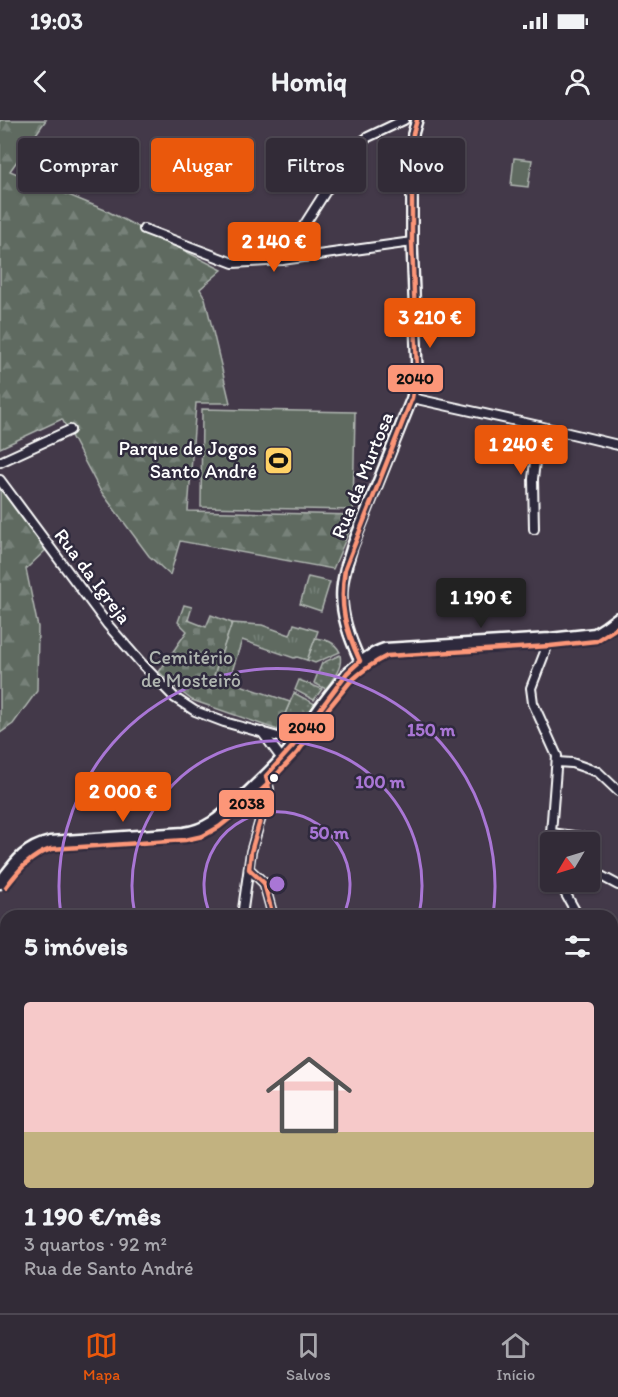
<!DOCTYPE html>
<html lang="pt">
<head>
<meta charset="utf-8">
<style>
	body { margin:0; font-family:Itim,sans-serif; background:#3d3742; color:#f1f3f6; height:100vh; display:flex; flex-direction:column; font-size:22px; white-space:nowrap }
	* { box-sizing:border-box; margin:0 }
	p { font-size:20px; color:#a8a7ad }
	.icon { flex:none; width:33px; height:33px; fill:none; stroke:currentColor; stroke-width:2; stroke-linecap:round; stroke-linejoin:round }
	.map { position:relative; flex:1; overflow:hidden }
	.drawer { position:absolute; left:0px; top:790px; width:618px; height:404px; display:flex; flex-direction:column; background:#322b37; border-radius:18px 18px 0 0; box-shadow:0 2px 4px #0004,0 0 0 2px #4d4752 }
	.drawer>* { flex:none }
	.hud { position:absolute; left:18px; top:18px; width:582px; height:54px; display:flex; gap:12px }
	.needle { width:39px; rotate:232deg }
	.controls { position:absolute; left:540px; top:712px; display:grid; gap:12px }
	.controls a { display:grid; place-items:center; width:60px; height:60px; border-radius:6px; background:#322b37; box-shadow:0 2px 4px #0004,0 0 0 2px #4d4752; font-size:30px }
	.price { position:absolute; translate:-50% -51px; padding:0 14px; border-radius:6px; background:#ea580c; color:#fff; font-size:20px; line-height:39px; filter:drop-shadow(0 2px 3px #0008) }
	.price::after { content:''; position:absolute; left:50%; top:36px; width:18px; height:14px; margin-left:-9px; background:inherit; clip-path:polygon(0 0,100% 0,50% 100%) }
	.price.on { background:#222; color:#fff }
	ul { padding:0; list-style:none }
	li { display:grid; align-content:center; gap:12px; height:318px; padding:0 24px }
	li+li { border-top:2px solid #4d4752 }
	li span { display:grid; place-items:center; height:186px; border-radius:6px; color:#555 }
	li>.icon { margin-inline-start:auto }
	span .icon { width:108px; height:108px; fill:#fffc; stroke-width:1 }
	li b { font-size:26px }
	h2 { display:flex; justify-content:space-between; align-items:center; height:72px; padding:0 24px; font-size:26px }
	.tag { padding:0 21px; border-radius:6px; background:#322b37; box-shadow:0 2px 4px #0004,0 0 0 2px #4d4752; font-size:21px; line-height:54px }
	.tag.on { background:#ea580c; color:#fff }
	.status { display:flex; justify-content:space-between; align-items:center; height:42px; padding:0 30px; background:#322b37; direction:ltr }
	.status svg { height:16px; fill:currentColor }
	header { display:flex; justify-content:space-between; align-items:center; height:78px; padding:0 24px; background:#322b37; font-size:27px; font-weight:700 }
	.dock { display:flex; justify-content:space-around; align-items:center; height:84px; border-top:2px solid #4d4752; background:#322b37; font-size:16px; color:#a8a7ad }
	.dock a { display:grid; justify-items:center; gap:3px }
	.dock .on { color:#ea580c }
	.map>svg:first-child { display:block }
	.grass { fill:url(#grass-dots); stroke:#afb5b0; stroke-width:1.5 }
	.forest { fill:url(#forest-firs); stroke:#afb5b0; stroke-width:1.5 }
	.cemetery { fill:url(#cemetery-stones); stroke:#afb5b0; stroke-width:1.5 }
	.park { fill:url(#park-tufts); stroke:#afb5b0; stroke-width:1.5 }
	.pitch { fill:#5f6b61; stroke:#afb5b0; stroke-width:1.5 }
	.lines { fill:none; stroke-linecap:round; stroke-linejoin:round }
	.minor-casing { stroke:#fff; stroke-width:12 }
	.tertiary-casing { stroke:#fff; stroke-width:14 }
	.secondary-casing { stroke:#fff; stroke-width:15 }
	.minor { stroke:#2f2a3d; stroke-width:8 }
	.tertiary { stroke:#2f2a3d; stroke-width:9 }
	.secondary { stroke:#2f2a3d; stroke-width:10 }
	.bus-1-casing { stroke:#2f2a3d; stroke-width:9 }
	.bus-2-casing { stroke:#2f2a3d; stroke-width:9 }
	.bus-1 { stroke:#fc9678; stroke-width:4.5 }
	.bus-2 { stroke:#fc9678; stroke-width:4.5 }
	.ring { fill:none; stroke:#a976d5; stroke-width:3 }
	.bus-dot { fill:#fff; stroke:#2f2a3d; stroke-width:2 }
	.labels { text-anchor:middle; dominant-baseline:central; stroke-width:5; stroke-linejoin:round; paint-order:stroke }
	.poi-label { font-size:20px; fill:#fff; stroke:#2f2a3d; text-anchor:end }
	.street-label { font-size:20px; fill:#fff; stroke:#2f2a3d }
	.park-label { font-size:20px; fill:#afb5b0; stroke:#2f2a3d }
	.centre { fill:#a976d5; stroke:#2f2a3d; stroke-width:3 }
	.ring-label { font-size:18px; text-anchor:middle; font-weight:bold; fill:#a976d5; stroke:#2f2a3d; stroke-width:5; stroke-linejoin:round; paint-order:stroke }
	.line-badge { stroke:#2f2a3d; stroke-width:2 }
	.pale-badge-label { font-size:16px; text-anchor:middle; font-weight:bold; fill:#111 }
</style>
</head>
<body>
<div class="status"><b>19:03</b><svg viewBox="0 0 49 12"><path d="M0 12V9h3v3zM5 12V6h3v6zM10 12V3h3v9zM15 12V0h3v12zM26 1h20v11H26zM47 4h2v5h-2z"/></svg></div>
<header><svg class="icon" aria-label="back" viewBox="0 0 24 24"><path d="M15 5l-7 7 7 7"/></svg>Homiq<svg class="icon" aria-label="person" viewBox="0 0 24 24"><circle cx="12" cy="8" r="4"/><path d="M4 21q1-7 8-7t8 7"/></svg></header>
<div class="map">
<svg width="618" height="1193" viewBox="0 0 618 1193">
	<defs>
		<pattern id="grass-dots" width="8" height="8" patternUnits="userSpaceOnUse" patternTransform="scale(1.5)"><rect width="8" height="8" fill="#5f6b61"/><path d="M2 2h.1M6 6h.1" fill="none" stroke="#778179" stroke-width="1.8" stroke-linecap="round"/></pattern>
		<pattern id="forest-firs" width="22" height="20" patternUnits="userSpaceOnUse" patternTransform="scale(1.5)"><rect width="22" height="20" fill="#5f6b61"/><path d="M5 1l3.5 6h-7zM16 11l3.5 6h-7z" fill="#778179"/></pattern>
		<pattern id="cemetery-stones" width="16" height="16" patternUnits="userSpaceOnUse" patternTransform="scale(1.5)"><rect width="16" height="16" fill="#5f6b61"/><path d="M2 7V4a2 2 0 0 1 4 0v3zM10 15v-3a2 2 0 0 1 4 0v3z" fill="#778179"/></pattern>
		<pattern id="park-tufts" width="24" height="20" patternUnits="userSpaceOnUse" patternTransform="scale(1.5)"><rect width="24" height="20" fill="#5f6b61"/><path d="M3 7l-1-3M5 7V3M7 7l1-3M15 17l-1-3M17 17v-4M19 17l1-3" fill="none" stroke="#778179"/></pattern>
	</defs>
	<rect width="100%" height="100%" fill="#433949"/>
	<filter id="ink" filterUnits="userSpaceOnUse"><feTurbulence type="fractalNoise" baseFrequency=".0167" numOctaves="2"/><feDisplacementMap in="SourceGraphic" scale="12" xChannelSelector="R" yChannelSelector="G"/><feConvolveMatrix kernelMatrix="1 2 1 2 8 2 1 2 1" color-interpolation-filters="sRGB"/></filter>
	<g filter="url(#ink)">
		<g class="grass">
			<path d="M315,518C327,520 334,521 340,532L315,543L307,540Z"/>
			<path d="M340,535C343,548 333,558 326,569L314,563L322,543Z"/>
			<path d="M299,560L322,569L314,580L295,570Z"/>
			<path d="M294,573L315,584C306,597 297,616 278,610Z"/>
		</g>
		<g class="forest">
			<path d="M0,0H46L10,51L105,90L222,150L200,169L205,178L230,283H196L188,391L356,395L333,449L180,421L170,455L149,436L100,370L62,299L0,328Z"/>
			<path d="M0,365L48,428L26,449L38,507L37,571L13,604L0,613Z"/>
			<path d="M6,940V1188H221L222,1193H0V944Z"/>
			<path d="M615,967L618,970V1162L612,1159V971Z"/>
		</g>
		<path class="cemetery" d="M184,485L192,487L188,500L206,507L211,495L232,503L214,556L290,582L278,610L192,580L176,568L159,552L187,511L178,502Z"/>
		<g class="park">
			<path d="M308,457L330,462L321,491L300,484Z"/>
			<path d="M232,503L262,505L290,515L294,504L318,511L307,540L297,537L294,538L242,520L229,561L214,555Z"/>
		</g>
		<g class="pitch">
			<path d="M514,38L532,40L528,67L511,65Z"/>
			<path d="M202,289L355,292L353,390L201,387Z"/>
		</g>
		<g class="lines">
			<defs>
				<g id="minor">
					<path d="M144,109L233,143L282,140L412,122"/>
					<path d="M282,140L352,30L368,17L404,0"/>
					<path d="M412,278L539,306L618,325"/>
					<path d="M0,342L70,310"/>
					<path d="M0,360L107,504L142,544L175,578L195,591L224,602L282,618L293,626"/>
					<path d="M534,409L533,359L539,306"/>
					<path d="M550,519L531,568L533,583L557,636L551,713L552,723"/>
					<path d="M262,612L282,639"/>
					<path d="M557,642L572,643L598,652L618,671"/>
					<path d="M551,713L581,717"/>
					<path d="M249,749L264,763L273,796"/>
					<path d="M590,750L618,765"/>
					<path d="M559,762L578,796"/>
					<path d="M242,796L251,732L269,669L266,656"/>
					<path d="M612,821L618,818"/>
					<path d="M0,844L6,843"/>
					<path d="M612,863L613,864"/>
					<path d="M612,882H618"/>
					<path d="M238,1188L240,1193"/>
					<path d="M503,1188L512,1193"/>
					<path d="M447,1193L449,1188"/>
				</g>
				<path id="tertiary" d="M360,541C350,519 340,494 342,469C343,454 348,441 352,427L412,278L417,250L412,122V42L413,14L417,0"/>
				<path id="secondary" d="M0,763C15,743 24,728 50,722L184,713C208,710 223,695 241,679C259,662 277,646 292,627C318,594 345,542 385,529L550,519L595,514L606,507L618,498"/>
			</defs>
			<use href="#minor" class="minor-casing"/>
			<use href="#tertiary" class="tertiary-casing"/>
			<use href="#secondary" class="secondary-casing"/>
			<use href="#minor" class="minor"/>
			<use href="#tertiary" class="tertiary"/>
			<use href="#secondary" class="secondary"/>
			<defs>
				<path id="bus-1" d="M273,796L264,763L249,749L251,732L269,669L266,656L293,626L347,553L360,541C345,508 339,486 345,449L412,278L417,250L412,122V28L413,14L417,0"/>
				<path id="bus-2" d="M6,767C19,750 30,736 51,729L185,720L203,716L219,707L233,696L266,666L298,632L328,589L350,562C362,551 372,543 387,536L550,526L596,521L618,507"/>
			</defs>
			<use href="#bus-1" class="bus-1-casing"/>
			<use href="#bus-2" class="bus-2-casing"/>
			<use href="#bus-1" class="bus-1"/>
			<use href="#bus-2" class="bus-2"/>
		</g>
	</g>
	<g class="ring">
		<path d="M211 796A73 73 0 1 1 343 796"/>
		<path d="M135 795A145 145 0 1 1 419 795"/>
		<path d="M61 796A218 218 0 1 1 493 796"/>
	</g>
	<defs>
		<symbol id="stadium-square" viewBox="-11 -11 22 22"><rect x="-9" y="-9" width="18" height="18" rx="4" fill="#ffd166" stroke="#2f2a3d"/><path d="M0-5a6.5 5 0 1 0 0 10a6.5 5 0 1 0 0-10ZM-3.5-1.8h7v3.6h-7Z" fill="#111"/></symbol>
	</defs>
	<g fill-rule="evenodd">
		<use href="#stadium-square" x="262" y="324" width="33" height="33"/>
	</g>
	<circle class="bus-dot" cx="274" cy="658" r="5"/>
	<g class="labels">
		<g class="poi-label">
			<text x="257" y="328">Parque de Jogos<tspan x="257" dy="23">Santo André</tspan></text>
		</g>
		<g class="street-label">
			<text transform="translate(362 355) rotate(-68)">Rua da Murtosa</text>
			<text transform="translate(93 456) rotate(53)">Rua da Igreja</text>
		</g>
		<g class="park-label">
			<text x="191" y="537">Cemitério<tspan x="191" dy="23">de Mosteirô</tspan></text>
		</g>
	</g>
	<circle cx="277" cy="764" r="9" class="centre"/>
	<g class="ring-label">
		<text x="431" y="616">150 m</text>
		<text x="380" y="668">100 m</text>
		<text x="329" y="719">50 m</text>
	</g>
	<g class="line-badge">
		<rect x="387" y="244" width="57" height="29" rx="6" fill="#fc9678"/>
		<rect x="278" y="593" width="57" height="29" rx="6" fill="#fc9678"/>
		<rect x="218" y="669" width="57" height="29" rx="6" fill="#fc9678"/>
	</g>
	<g class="pale-badge-label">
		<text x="415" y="264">2040</text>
		<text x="307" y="613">2040</text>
		<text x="247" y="689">2038</text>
	</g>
</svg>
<div class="controls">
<a><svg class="needle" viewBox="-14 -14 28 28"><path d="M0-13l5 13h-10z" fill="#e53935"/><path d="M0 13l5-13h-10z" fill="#a8a7ad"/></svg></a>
</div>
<b class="price" style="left:274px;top:153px">2 140 €</b>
<b class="price" style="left:430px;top:229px">3 210 €</b>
<b class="price" style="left:521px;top:356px">1 240 €</b>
<b class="price on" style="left:481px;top:509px">1 190 €</b>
<b class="price" style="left:123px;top:703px">2 000 €</b>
<div class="hud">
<a class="tag">Comprar</a>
<a class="tag on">Alugar</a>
<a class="tag">Filtros</a>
<a class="tag">Novo</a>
</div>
<section class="drawer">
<h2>5 imóveis<svg class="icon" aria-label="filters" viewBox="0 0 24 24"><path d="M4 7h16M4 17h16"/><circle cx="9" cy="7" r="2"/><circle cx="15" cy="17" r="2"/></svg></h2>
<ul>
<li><span style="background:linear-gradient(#f6c9c9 70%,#c2b280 0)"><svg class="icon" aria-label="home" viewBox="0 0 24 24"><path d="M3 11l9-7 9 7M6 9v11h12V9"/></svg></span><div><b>1 190 €/mês</b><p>3 quartos · 92 m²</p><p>Rua de Santo André</p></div></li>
</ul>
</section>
</div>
<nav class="dock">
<a class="on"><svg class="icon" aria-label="map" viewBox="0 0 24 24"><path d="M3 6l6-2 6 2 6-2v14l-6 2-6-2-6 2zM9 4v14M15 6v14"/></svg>Mapa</a>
<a><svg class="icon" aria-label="saved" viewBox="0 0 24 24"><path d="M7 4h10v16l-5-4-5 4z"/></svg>Salvos</a>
<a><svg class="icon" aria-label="home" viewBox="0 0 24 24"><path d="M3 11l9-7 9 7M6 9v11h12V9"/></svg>Início</a>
</nav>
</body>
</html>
